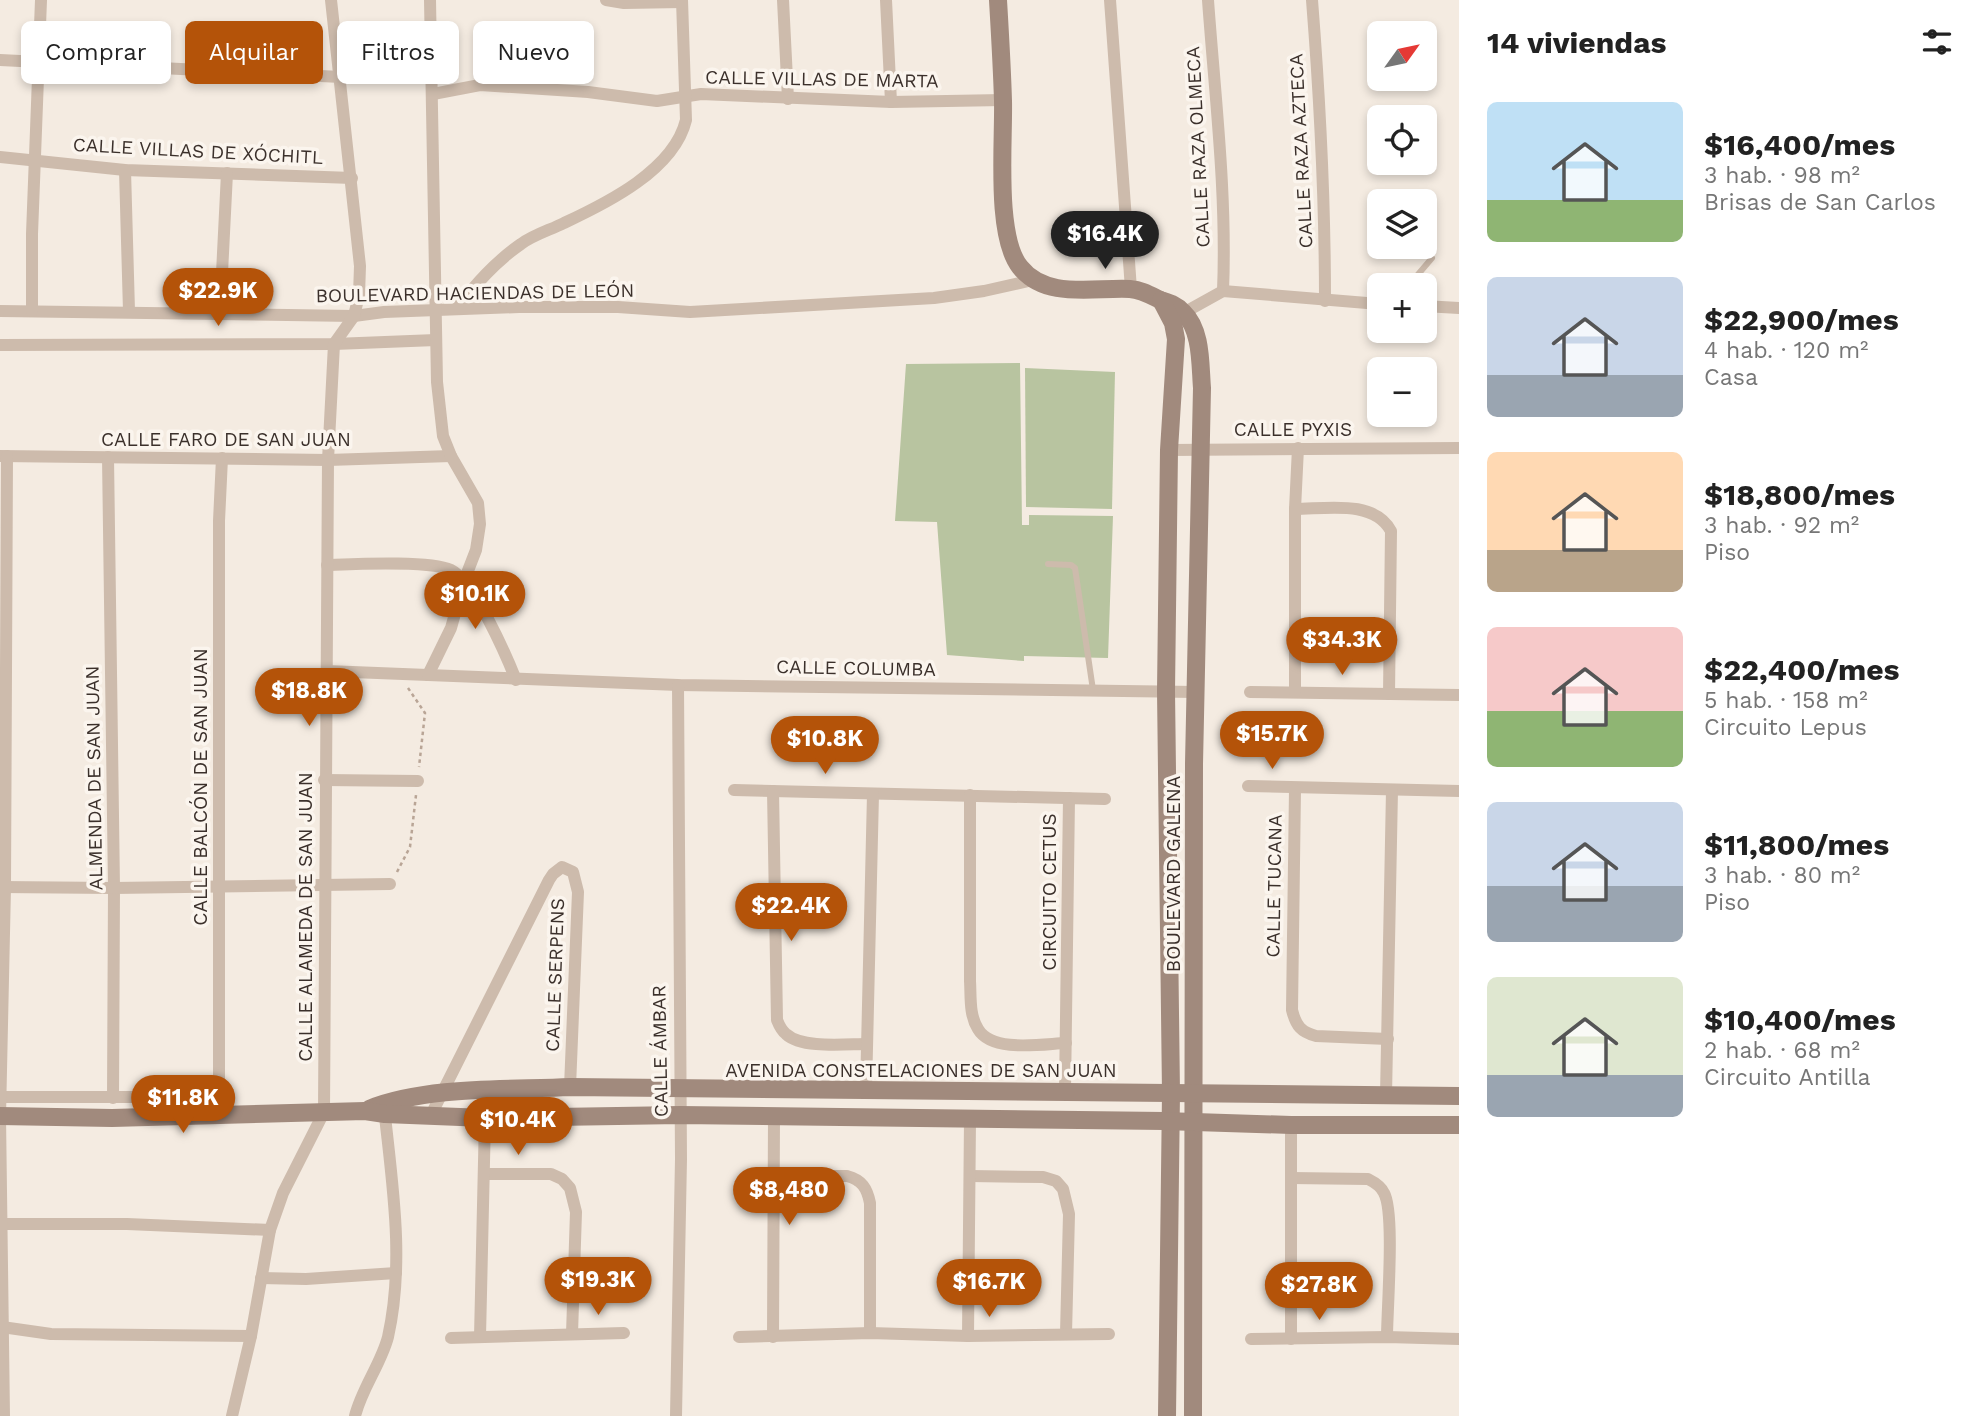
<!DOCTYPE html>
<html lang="es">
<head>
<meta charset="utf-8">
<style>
	body { margin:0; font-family:"Work Sans",sans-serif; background:#f2f2f2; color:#222; height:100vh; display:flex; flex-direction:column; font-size:26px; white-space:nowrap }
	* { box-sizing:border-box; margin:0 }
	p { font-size:23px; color:#767676 }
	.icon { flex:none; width:38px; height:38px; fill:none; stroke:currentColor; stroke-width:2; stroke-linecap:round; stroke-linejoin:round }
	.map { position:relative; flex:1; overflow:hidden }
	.drawer { display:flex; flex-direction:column; background:#fff; width:525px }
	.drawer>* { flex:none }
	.guide { position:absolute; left:21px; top:21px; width:665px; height:63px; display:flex; gap:14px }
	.needle { width:46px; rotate:57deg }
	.buttons { position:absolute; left:1367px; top:21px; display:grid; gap:14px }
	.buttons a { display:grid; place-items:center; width:70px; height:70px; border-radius:10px; background:#fff; box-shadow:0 4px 10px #0003; font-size:35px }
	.price { position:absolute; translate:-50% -60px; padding:0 16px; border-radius:24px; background:#b45309; color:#fff; font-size:23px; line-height:46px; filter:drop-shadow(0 2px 4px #0008) }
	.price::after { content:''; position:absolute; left:50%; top:42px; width:21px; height:16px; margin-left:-10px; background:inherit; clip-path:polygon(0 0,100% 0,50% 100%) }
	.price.selected { background:#222; color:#fff }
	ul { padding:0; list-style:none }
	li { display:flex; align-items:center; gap:21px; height:175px; padding:0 28px }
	li span { display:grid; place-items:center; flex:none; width:196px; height:140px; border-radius:10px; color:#555 }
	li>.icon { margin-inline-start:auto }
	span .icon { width:84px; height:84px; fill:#fffc; stroke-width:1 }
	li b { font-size:30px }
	h2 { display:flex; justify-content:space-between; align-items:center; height:84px; padding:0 28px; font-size:30px }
	.pill { padding:0 24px; border-radius:10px; background:#fff; box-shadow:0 4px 10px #0003; font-size:24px; line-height:63px }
	.pill.selected { background:#b45309; color:#fff }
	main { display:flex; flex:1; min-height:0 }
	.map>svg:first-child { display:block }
	.green { fill:#b8c4a0 }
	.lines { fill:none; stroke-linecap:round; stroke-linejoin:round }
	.path { stroke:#b9a596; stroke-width:2.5; stroke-dasharray:3.5 3.5; stroke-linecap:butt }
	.lane { stroke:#cdbbac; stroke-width:6 }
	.street { stroke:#cdbbac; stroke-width:12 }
	.secondary { stroke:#a18a7d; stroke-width:18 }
	.labels { text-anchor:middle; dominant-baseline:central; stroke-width:7; stroke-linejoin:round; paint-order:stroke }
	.street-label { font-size:19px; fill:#3b302b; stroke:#fbf5ee }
</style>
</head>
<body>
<main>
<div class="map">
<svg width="1459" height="1416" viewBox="0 0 1459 1416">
	<rect width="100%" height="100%" fill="#f4ebe1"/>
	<g class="green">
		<path d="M1020,363L1022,525H1029V515L1113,516L1108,658L1024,656V661L947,655L937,522L895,521L906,364Z"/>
		<path d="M1025,368L1115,372L1112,509L1026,507Z"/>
	</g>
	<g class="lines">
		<g class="path">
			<path d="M408,688L425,713L419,767"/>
			<path d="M397,872L410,847L416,795"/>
		</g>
		<g class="lane">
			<path d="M1409,285L1432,258"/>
			<path d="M1048,564L1071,565L1075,568L1093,690"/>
		</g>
		<g class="street">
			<path d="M606,0L624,3L682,2"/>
			<path d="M783,0L788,99"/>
			<path d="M886,0L891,102"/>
			<path d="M1110,0L1131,289"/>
			<path d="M1208,0C1215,97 1227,194 1223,291"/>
			<path d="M1312,0C1320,101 1325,200 1325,301"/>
			<path d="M0,60L341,77"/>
			<path d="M433,94L480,85L588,92L657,101L701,94L891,102L1003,100"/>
			<path d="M0,157L125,170L352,178"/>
			<path d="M125,170L129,311"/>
			<path d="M1424,306L1459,308"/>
			<path d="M457,308C476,284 495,262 521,244C533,235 550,230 564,223C607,203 674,170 686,120L682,0"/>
			<path d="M0,311L354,316L384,312L519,307H618L690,312L934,298L984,291L1033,280"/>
			<path d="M32,311V234L41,0"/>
			<path d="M220,313L227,173"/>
			<path d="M1178,316L1223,291L1379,304"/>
			<path d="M0,345L334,344L436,340"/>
			<path d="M1169,450L1459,448"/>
			<path d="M0,456L328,460L451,456"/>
			<path d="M108,457L114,888L113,1098"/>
			<path d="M1295,509C1325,509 1374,499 1391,531L1389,694"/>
			<path d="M327,565C355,564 429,560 451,570C474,581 506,655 516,680"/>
			<path d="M327,671L678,685L1195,692"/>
			<path d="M428,675L451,628L464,581L476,550L480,524L478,503L451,456L443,436L437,382L430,0"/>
			<path d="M1250,692L1459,695"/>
			<path d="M1295,692V509L1298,448"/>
			<path d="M324,780L418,781"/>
			<path d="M1248,786L1459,791"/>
			<path d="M1295,789L1292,1010C1296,1026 1301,1032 1316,1036L1388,1039"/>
			<path d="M734,790L1105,799"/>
			<path d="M773,791L777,1020C779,1025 782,1031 786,1034C802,1049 846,1044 867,1044"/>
			<path d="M970,795V981C971,996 969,1015 978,1029C992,1053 1042,1044 1066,1043"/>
			<path d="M0,887L114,888L390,884"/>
			<path d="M866,1090L873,794"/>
			<path d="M1065,1091L1069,798"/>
			<path d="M1386,1096L1392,790"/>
			<path d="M0,1097H219"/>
			<path d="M219,1115V521L222,458"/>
			<path d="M431,1115L549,880L553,874L562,867L573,872L578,892L570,1087"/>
			<path d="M485,1174H551L562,1179L570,1188L576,1212L572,1334"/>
			<path d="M772,1176H847C862,1180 867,1188 870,1203V1333"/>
			<path d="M970,1176L1043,1177L1056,1181L1063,1189L1069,1214L1066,1334"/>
			<path d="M1291,1178L1368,1179C1374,1182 1381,1186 1384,1193C1395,1212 1387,1310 1387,1337"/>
			<path d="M1,1224H127L270,1230"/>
			<path d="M261,1278L306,1279L396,1273"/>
			<path d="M2,1327L51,1334L251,1336"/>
			<path d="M968,1336L970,1119"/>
			<path d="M480,1337L485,1118"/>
			<path d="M739,1337L870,1333L968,1336L1109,1334"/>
			<path d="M773,1337L774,1117"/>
			<path d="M451,1338L624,1333"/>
			<path d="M1251,1339L1387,1337L1459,1339"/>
			<path d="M1291,1339V1125"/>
			<path d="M4,1416L0,1116L5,887L7,456"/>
			<path d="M232,1416L251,1336L270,1230L283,1193L324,1112L328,460L334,344L354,316L359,295L360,266L331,0"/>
			<path d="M355,1416C362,1388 381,1364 388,1337C405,1261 392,1183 384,1107"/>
			<path d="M676,1416L681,1159L678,685"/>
		</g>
		<g class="secondary">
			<path d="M998,0C1000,34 1002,67 1003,101C1004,142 995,236 1020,267C1046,300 1094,287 1130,289C1142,290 1150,295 1160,300C1169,303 1177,305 1183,312C1202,330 1200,364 1202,388L1194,764L1193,1416"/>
			<path d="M1161,300L1173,323L1176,339L1169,450L1166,691L1171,1093L1167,1416"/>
			<path d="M369,1109C426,1086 508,1090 570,1087L1459,1096"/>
			<path d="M0,1116L112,1118L365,1111L385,1114L485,1118L680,1115L1164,1121L1291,1125H1459"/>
		</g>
	</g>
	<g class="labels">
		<g class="street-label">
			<text transform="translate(822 79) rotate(1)">CALLE VILLAS DE MARTA</text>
			<text transform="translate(1198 147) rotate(-93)">CALLE RAZA OLMECA</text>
			<text transform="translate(198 151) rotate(3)">CALLE VILLAS DE XÓCHITL</text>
			<text transform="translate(1301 151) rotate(-93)">CALLE RAZA AZTECA</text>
			<text transform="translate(475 293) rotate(-1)">BOULEVARD HACIENDAS DE LEÓN</text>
			<text x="1293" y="429">CALLE PYXIS</text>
			<text x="226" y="439">CALLE FARO DE SAN JUAN</text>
			<text transform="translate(856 668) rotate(1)">CALLE COLUMBA</text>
			<text transform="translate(94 778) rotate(-91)">ALMENDA DE SAN JUAN</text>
			<text transform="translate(200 787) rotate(-90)">CALLE BALCÓN DE SAN JUAN</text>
			<text transform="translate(1173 874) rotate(-90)">BOULEVARD GALENA</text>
			<text transform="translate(1274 886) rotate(-89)">CALLE TUCANA</text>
			<text transform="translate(1049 892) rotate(-90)">CIRCUITO CETUS</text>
			<text transform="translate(305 917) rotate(-90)">CALLE ALAMEDA DE SAN JUAN</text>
			<text transform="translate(555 975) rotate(-88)">CALLE SERPENS</text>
			<text transform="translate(660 1051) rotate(-91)">CALLE ÁMBAR</text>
			<text x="921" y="1070">AVENIDA CONSTELACIONES DE SAN JUAN</text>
		</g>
	</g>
</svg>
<div class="buttons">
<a><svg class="needle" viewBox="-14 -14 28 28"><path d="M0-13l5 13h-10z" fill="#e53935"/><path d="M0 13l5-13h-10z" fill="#767676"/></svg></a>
<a><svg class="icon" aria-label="locate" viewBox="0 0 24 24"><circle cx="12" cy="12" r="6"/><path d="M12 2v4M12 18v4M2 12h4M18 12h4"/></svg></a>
<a><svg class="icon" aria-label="layers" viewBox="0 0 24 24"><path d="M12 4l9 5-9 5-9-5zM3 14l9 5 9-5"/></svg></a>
<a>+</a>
<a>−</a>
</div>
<b class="price selected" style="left:1105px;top:271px">$16.4K</b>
<b class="price" style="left:218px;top:328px">$22.9K</b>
<b class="price" style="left:475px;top:631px">$10.1K</b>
<b class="price" style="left:1342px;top:677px">$34.3K</b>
<b class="price" style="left:309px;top:728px">$18.8K</b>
<b class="price" style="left:1272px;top:771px">$15.7K</b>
<b class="price" style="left:825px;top:776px">$10.8K</b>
<b class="price" style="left:791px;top:943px">$22.4K</b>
<b class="price" style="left:183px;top:1135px">$11.8K</b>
<b class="price" style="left:518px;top:1157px">$10.4K</b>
<b class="price" style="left:789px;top:1227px">$8,480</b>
<b class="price" style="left:598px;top:1317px">$19.3K</b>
<b class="price" style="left:989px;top:1319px">$16.7K</b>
<b class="price" style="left:1319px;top:1322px">$27.8K</b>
<div class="guide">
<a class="pill">Comprar</a>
<a class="pill selected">Alquilar</a>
<a class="pill">Filtros</a>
<a class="pill">Nuevo</a>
</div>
</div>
<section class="drawer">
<h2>14 viviendas<svg class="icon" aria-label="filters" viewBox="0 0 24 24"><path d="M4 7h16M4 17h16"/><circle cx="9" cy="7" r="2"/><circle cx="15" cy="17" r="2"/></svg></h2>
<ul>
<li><span style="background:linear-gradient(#bfe0f5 70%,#8fb573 0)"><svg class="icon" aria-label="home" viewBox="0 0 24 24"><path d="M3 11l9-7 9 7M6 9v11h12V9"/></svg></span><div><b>$16,400/mes</b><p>3 hab. · 98 m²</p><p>Brisas de San Carlos</p></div></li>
<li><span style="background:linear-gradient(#c9d6e8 70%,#9aa5b1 0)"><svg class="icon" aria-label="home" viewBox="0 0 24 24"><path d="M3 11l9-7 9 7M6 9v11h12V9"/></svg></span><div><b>$22,900/mes</b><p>4 hab. · 120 m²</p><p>Casa</p></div></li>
<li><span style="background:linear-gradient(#ffd9b3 70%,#b9a48a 0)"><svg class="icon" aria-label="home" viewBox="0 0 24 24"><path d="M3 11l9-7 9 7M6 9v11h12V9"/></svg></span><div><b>$18,800/mes</b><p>3 hab. · 92 m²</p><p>Piso</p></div></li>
<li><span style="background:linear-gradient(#f6c9c9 60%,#8fb573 0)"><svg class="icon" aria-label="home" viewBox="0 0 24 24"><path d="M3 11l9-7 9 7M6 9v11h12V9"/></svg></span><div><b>$22,400/mes</b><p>5 hab. · 158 m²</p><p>Circuito Lepus</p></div></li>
<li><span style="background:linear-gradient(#c9d6e8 60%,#9aa5b1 0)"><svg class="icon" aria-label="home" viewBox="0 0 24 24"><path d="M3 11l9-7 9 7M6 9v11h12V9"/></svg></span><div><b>$11,800/mes</b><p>3 hab. · 80 m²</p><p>Piso</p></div></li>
<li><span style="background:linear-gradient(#dfe7d0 70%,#9aa5b1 0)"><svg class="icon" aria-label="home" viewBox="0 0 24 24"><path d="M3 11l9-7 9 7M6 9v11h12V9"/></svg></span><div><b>$10,400/mes</b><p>2 hab. · 68 m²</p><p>Circuito Antilla</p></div></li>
</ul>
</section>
</main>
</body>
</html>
